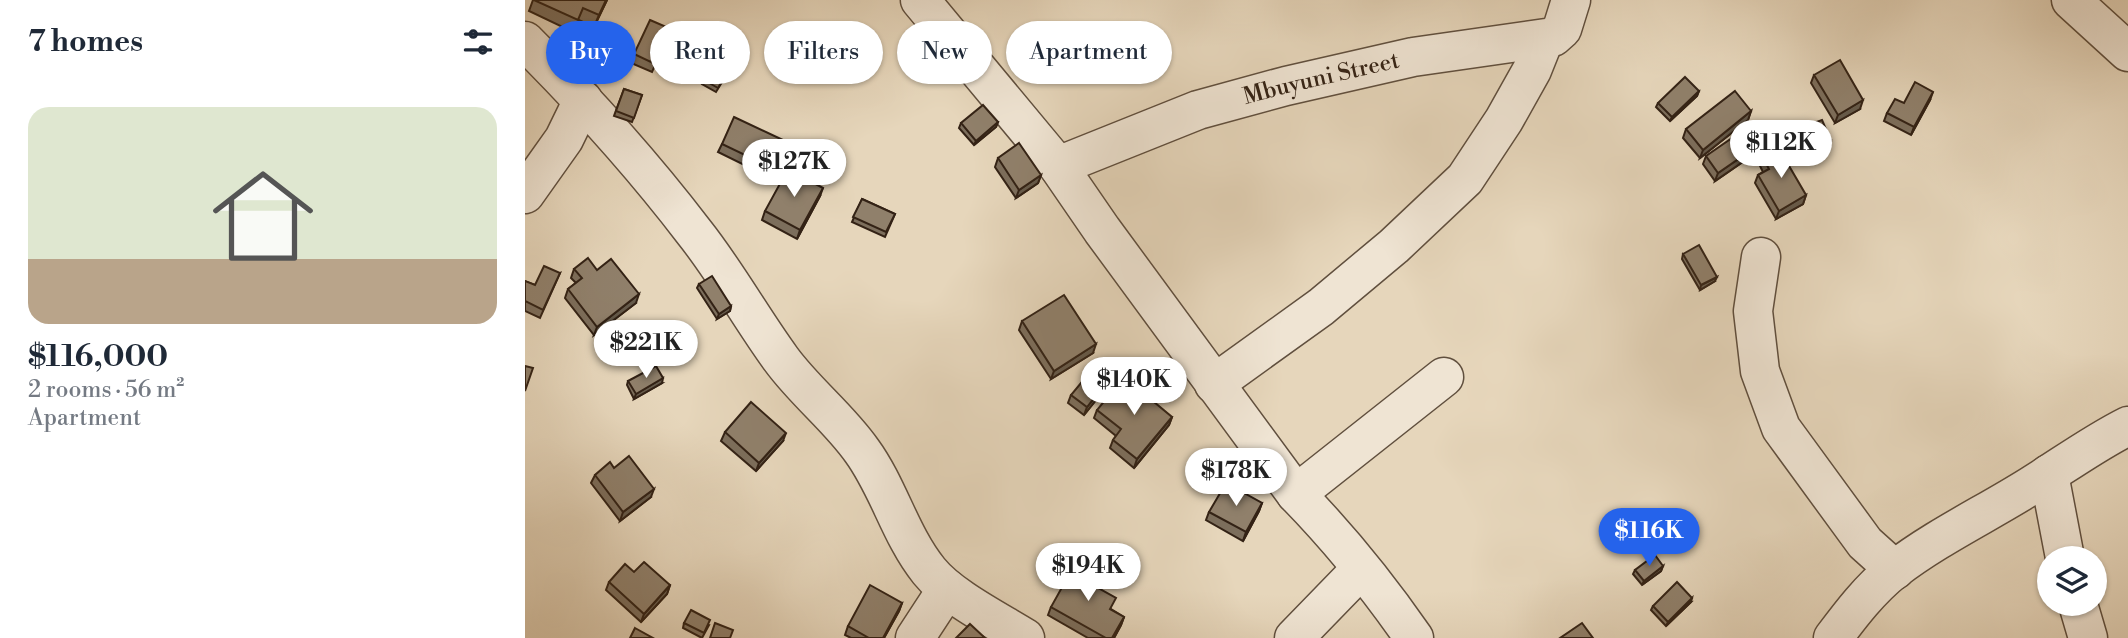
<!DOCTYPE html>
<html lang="en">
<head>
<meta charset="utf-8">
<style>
	body { margin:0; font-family:"Libre Bodoni",serif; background:#f2f2f3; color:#1f2937; height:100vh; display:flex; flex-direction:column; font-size:26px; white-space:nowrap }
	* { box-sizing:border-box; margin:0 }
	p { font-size:23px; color:#747a83 }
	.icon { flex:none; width:38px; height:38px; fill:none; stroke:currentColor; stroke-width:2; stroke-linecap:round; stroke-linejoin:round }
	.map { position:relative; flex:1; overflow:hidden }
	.details { display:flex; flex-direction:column; background:#fff; width:525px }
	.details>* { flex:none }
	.guide { position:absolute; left:21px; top:21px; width:665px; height:63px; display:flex; gap:14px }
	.controls { position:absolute; left:1512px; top:546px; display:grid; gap:14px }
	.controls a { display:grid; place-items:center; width:70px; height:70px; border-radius:50%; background:#fff; box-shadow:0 2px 5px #0004; font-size:35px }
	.price { position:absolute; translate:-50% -60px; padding:0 16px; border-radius:24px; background:#fff; color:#222; font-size:23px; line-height:46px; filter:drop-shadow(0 2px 4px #0008) }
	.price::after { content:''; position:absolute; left:50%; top:42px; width:21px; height:16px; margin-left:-10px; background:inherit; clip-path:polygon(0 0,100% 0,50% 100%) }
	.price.current { background:#2563eb; color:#fff }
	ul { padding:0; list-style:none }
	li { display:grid; align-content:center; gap:14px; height:371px; padding:0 28px }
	li span { display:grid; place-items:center; height:217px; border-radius:21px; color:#555 }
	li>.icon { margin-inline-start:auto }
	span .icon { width:126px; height:126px; fill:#fffc; stroke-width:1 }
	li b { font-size:30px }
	h2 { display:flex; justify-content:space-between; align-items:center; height:84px; padding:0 28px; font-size:30px }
	.pill { padding:0 24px; border-radius:32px; background:#fff; box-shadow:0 2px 5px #0004; font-size:24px; line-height:63px }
	.pill.current { background:#2563eb; color:#fff }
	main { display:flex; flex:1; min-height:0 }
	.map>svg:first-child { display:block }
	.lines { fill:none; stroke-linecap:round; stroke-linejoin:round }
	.minor-casing { stroke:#604f3e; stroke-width:41 }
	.minor { stroke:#efe4d3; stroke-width:38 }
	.wall { fill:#7c6e5c; stroke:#332215; stroke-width:2 }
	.shaded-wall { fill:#655a4b; stroke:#332215; stroke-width:2 }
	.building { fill:#90806b; stroke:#332215; stroke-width:2 }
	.labels { text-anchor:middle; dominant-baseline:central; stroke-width:5; stroke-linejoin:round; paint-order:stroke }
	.street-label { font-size:23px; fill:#332215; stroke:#efe4d3 }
</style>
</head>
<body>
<main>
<section class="details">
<h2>7 homes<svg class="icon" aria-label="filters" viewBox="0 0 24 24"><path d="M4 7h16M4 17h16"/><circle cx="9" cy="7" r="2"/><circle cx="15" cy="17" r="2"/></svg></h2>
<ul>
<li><span style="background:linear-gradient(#dfe7d0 70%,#b9a48a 0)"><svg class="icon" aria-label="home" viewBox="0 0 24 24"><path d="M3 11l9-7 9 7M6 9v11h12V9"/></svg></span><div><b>$116,000</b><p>2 rooms · 56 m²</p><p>Apartment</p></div></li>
</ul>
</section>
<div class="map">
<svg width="1603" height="638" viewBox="0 0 1603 638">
	<rect width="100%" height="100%" fill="#e6d6bb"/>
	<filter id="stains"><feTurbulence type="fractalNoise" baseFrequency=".00286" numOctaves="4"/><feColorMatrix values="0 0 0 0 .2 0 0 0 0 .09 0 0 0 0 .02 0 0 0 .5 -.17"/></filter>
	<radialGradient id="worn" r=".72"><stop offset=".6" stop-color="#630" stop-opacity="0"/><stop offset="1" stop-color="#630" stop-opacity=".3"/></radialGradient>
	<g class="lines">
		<defs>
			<g id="minor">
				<path d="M395,0L533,166L577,230L771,494C813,537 855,589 889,638"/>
				<path d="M1546,0L1603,52"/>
				<path d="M0,41C60,101 117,164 169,232C201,272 226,318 256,359C280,392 314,418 337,451C364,488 375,535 404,571C425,597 471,620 500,638"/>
				<path id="s1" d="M533,166L673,110L761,86L888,57L1028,37L1037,29L1046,0"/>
				<path d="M0,194L39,139L58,100"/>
				<path d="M1236,257L1228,311L1235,371L1256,428L1340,543L1370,570"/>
				<path d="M689,384L796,307L869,246L940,179L979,120L1007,70L1019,40"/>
				<path d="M1524,474L1540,558"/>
				<path d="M771,494L919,377"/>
				<path d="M1553,604L1563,638"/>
				<path d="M390,638L422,589"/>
				<path d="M769,638L836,569"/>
				<path d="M1308,638C1326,614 1345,589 1369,570C1412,537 1461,514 1507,485C1539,465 1569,443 1603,426"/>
			</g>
		</defs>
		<use href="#minor" class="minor-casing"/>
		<use href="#minor" class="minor"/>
	</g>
	<g class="wall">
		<path d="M8,0H82L69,27L54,20L48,32L4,11Z"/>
		<path d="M143,37L127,72L106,63L109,54Z"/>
		<path d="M202,74L191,92L177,84L179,80Z"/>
		<path d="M1289,75L1335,109L1310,123L1286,83Z"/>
		<path d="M99,89L117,95L107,122L89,116Z"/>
		<path d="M1174,91L1172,96L1145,121L1131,107L1133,103Z"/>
		<path d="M1405,100L1386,135L1359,121L1362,113L1379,103Z"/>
		<path d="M1226,111L1223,120L1175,158L1158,138L1161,129Z"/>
		<path d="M473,122L471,127L449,145L434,128L436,123Z"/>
		<path d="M1283,125L1306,141L1305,146L1291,151L1282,129Z"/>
		<path d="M258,140L242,176L193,152L197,144Z"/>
		<path d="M1235,144L1232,152L1190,181L1178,164L1181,156Z"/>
		<path d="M1237,156L1281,195L1278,204L1251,219L1230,183L1233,175L1238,172L1234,164Z"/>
		<path d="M473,158L516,175L513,183L491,198L470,167Z"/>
		<path d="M295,196L272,239L237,220L240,211Z"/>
		<path d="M337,199L370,214L360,237L327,222Z"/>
		<path d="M1158,254L1190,281L1175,290L1157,259Z"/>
		<path d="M49,269L72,270L111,303L69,335L40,298L43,289L51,283L46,278Z"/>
		<path d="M35,273L15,318L0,311V281L10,285Z"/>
		<path d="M174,284L206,306L205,311L192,319L172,288Z"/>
		<path d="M497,321L568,353L526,379L494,330Z"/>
		<path d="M590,372L587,380L559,415L543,403L546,395Z"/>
		<path d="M103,381L137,383L109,399L102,385Z"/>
		<path d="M572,410L647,417L644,425L609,468L585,448L588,440L591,436L569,418Z"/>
		<path d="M200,432L258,441L231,471L196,441Z"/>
		<path d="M89,468L126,497L95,521L66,483L70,475Z"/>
		<path d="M737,503L734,511L718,541L681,520L684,512Z"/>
		<path d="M1138,566L1136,571L1117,585L1108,574L1110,570Z"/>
		<path d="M109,572L145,585L142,594L116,622L81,590L84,582Z"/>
		<path d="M570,586L586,609L599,617L596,625L589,638H563L523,615L526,607Z"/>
		<path d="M1166,602L1141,626L1126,610L1128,606Z"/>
		<path d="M377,603L374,611L359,638H326L320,635L323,626Z"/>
		<path d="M159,623L184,625L177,638L158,628Z"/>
	</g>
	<g class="shaded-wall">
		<path d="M81,0H82L69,27L74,15Z"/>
		<path d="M1174,91L1172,96L1145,121L1147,117Z"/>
		<path d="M1408,92L1405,100L1386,135L1389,127Z"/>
		<path d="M1338,100L1335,109L1310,123L1313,115Z"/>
		<path d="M1226,111L1223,120L1175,158L1178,150Z"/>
		<path d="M473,122L471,127L449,145L451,141Z"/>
		<path d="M1306,141L1305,146L1291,151L1292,147Z"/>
		<path d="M1235,144L1232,152L1190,181L1193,173Z"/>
		<path d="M516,175L513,183L491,198L494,190Z"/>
		<path d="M298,188L295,196L272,239L275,230Z"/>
		<path d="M1281,195L1278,204L1251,219L1254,211Z"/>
		<path d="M1192,277L1190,281L1175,290L1176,285Z"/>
		<path d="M114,294L111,303L69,335L72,327Z"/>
		<path d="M206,306L205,311L192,319L194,314Z"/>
		<path d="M571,344L568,353L526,379L529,371Z"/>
		<path d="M590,372L587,380L559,415L562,407Z"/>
		<path d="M138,378L137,383L109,399L111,394Z"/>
		<path d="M647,417L644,425L609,468L612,459Z"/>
		<path d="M261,433L258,441L231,471L234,463Z"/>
		<path d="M129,489L126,497L95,521L98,512Z"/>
		<path d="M737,503L734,511L718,541L721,532Z"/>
		<path d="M1138,566L1136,571L1117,585L1119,581Z"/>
		<path d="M145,585L142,594L116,622L119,614Z"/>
		<path d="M1167,598L1166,602L1141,626L1143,622Z"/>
		<path d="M377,603L374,611L359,638H358Z"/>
		<path d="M599,617L596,625L589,638H587Z"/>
	</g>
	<g class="building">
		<path d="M9,0H81L74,15L58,8L53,20Z"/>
		<path d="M125,20L146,29L130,64L109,54Z"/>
		<path d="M1315,60L1338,100L1313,115L1289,75Z"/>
		<path d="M190,61L204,69L193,88L179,80Z"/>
		<path d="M1160,77L1174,91L1147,117L1133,103Z"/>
		<path d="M1390,82L1408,92L1389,127L1362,113L1370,99L1379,103Z"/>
		<path d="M99,89L117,95L109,118L91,111Z"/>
		<path d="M1210,91L1226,111L1178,150L1161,129Z"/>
		<path d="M458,105L473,122L451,141L436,123Z"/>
		<path d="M209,117L258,140L245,167L197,144Z"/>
		<path d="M1297,120L1306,141L1292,147L1283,125Z"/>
		<path d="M1223,127L1235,144L1193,173L1181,156Z"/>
		<path d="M494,143L516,175L494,190L473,158Z"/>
		<path d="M1253,147L1281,195L1254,211L1233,175L1244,169L1237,156Z"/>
		<path d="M263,169L298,188L275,230L240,211Z"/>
		<path d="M337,199L370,214L361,232L328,217Z"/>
		<path d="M1174,245L1192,277L1176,285L1158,254Z"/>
		<path d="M63,258L72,270L86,259L114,294L72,327L43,289L57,278L49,269Z"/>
		<path d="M19,266L35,273L18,310L0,301V281L10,285Z"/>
		<path d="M187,276L206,306L194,314L174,284Z"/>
		<path d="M539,295L571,344L529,371L497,321Z"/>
		<path d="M575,360L590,372L562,407L546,395Z"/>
		<path d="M0,366L8,368L0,391Z"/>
		<path d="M131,366L138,378L111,394L103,381Z"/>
		<path d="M599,377L647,417L612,459L588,440L596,429L572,410Z"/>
		<path d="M226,402L261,433L234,463L200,432Z"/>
		<path d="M104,456L129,489L98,512L70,475L85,462L89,468Z"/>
		<path d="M701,483L737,503L721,532L684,512Z"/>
		<path d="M1130,555L1138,566L1119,581L1110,570Z"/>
		<path d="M119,562L145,585L119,614L84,582L100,564L109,572Z"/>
		<path d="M550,564L573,576L568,585L591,598L585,609L599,617L587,638H581L526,607Z"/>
		<path d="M1152,582L1167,598L1143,622L1128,606Z"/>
		<path d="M345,585L377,603L358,638H344L323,626Z"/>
		<path d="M166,610L185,620L179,633L159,623Z"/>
		<path d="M190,623L208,630L205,638H185Z"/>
		<path d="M1057,623L1068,638H1035Z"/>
		<path d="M445,624L460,638H431Z"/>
		<path d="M110,628L128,638H105Z"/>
	</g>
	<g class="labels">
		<g class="street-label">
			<text stroke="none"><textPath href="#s1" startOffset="278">Mbuyuni Street</textPath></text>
		</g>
	</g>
	<rect width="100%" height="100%" filter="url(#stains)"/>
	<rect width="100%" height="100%" fill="url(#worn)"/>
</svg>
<div class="controls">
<a><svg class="icon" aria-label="layers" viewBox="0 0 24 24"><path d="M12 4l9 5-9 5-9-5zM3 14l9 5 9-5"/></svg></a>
</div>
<b class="price" style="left:1256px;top:180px">$112K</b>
<b class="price" style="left:269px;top:199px">$127K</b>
<b class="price" style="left:121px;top:380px">$221K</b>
<b class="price" style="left:609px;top:417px">$140K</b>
<b class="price" style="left:711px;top:508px">$178K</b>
<b class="price current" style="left:1124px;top:568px">$116K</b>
<b class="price" style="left:563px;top:603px">$194K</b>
<div class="guide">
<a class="pill current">Buy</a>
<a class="pill">Rent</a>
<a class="pill">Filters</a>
<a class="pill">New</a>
<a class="pill">Apartment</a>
</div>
</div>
</main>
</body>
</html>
